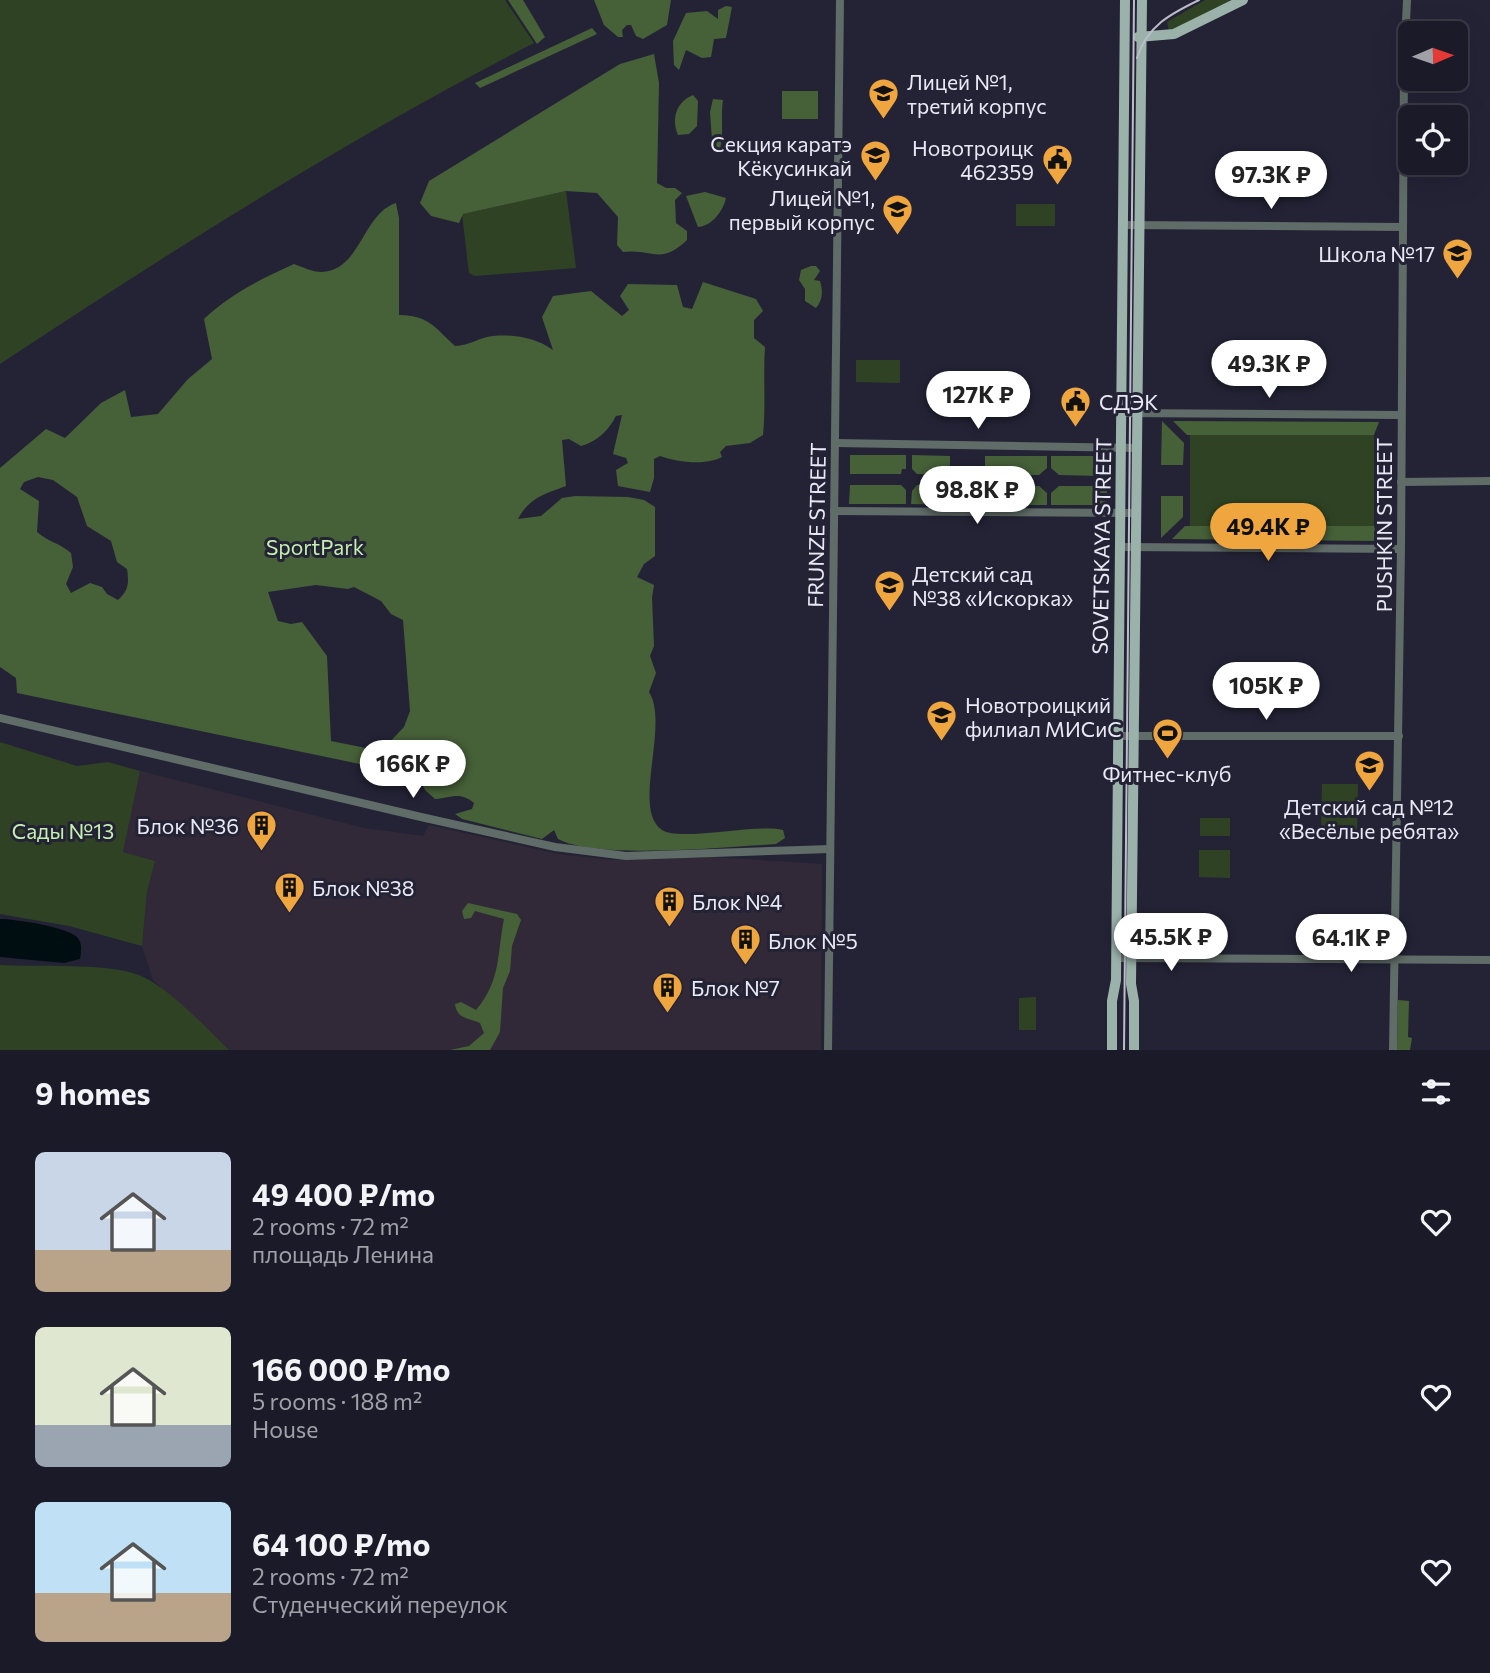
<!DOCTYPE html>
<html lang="en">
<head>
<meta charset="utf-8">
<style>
	body { margin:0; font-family:Commissioner,sans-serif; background:#242330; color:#f1f3f6; height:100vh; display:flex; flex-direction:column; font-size:26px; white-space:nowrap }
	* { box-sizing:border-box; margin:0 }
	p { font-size:23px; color:#a0a1a8 }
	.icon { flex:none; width:38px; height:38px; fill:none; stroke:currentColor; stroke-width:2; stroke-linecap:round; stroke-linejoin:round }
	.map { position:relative; height:1050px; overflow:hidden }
	.details { display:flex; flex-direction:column; background:#1b1a28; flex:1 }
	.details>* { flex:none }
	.needle { width:46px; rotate:88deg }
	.buttons { position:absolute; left:1398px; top:21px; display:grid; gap:14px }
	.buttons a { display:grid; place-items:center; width:70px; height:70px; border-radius:10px; background:#1b1a28; box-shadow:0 7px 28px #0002,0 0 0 2px #393845; font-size:35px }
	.price { position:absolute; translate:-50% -60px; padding:0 16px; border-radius:24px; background:#fff; color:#222; font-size:23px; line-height:46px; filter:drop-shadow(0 2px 4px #0008) }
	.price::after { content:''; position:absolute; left:50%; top:42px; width:21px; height:16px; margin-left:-10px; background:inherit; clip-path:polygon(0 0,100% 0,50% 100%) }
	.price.selected { background:#f0a63f; color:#111 }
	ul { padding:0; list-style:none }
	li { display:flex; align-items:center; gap:21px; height:175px; padding:0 35px }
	li span { display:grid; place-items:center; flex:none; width:196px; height:140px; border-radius:10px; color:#555 }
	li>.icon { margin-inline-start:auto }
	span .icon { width:84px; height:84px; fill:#fffc; stroke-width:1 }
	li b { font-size:30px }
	h2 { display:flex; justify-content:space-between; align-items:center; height:84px; padding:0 35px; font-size:30px }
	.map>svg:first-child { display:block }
	.industrial { fill:#322938 }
	.green { fill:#2f4324 }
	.forest { fill:#466038; fill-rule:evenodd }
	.water { fill:#000e11 }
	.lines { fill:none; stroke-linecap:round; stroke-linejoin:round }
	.minor { stroke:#606c67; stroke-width:8 }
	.major { stroke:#9ab2aa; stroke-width:10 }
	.tram { stroke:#bdbccb; stroke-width:2 }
	.labels { text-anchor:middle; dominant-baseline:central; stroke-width:6; stroke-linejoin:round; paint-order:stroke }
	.poi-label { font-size:21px; fill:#e9e8f5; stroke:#242336; text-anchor:start }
	.street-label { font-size:21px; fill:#e9e8f5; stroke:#242336 }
	.park-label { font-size:21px; fill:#c5f0ae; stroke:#242336 }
</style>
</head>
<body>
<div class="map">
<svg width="1490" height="1050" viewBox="0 0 1490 1050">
	<rect width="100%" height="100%" fill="#242336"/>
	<path class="industrial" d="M140,771L364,828L423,836L429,825L558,854L613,860L713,857L822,864L821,1050H229L153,980L142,946L147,892L155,861L123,852Z"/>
	<g class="green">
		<path d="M0,0H505L534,43C349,138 174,249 0,364Z"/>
		<path d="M1205,0H1233L1173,31L1169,30L1167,22Z"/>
		<path d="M566,191L576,268L475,276L469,273L462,214Z"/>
		<rect x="1016" y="204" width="39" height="22"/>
		<path d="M856,360H900V383L856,382Z"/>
		<rect x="1190" y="435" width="184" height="91"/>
		<path d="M0,742L77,766L108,762L140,771L123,852L155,861L147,892L142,946L69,926L0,914Z"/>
		<path d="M1322,784H1358L1357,835L1321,834Z"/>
		<rect x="1200" y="818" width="30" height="18"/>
		<path d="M1199,850H1230V878L1199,877Z"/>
		<path d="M0,965C36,967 104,963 136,974C166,984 206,1028 229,1050H0Z"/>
		<path d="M1036,997V1030H1019V998Z"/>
	</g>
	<g class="forest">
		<path d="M508,0H523L545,37L537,44Z"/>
		<path d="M594,0H671L667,25L643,39L636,36L631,25H627L622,30L623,37H618L604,25Z"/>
		<path d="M726,6L732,7L726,38L714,39L711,57L702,58L686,50L679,70L674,65L673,41L686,13L707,11L718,19V10Z"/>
		<path d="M592,28L597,34L480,88L475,83Z"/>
		<path d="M654,54L659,83L657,183L666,188H675L682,193L675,200L676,223L687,231V240C660,266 653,248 623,252L617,245L618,217L597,193L566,191L463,214L459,223L431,216L420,203L429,181L620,64Z"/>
		<rect x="782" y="91" width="36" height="28"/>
		<path d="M693,95L698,101L697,126L689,134L678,135C671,119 676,102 693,95Z"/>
		<path d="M713,99L723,100C720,118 725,135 719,152L713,153L710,112Z"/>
		<path d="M705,192L726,198C723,211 712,226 698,227L686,196Z"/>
		<path d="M396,203L399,218V315C430,316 434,327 455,346C469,346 480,337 493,336C515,334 536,338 553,350L542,317L553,296L591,291L622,316L629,310L620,296L628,284L677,285L683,307L692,309L703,282L756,299L763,311L754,320V338L765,347C763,375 766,405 763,435L750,443L726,446L720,452L722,457C705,466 677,462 660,456L654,459V478L650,492L618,486L616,470L628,463L626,458L613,454L622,415L616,416C608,431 598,441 581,446L569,439L562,440L566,486C544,494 529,498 518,519L541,516L562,498L575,496L628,497L644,500L655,507V556L644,564L637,577L654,585L652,598L654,646L650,656L656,673L649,692C670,725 631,809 662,830C680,842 757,823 783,830L785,838L776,844C729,847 596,860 558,839L554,830L542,839L462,819L455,814L472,809L474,803C459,791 452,798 435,799L425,790L418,776L17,693L16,678L0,667V468L46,429L65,438L101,403L125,390L131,417L158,414L188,379L212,359L204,319C230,294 261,279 294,264C302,267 313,272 321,272C361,271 362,214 396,203ZM38,477L53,480L77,497L87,526L111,541L117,562L127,569C129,583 129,590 118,600L107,594L102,587L90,583L71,593L66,584L73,567L71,553C60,543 48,542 37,532L39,501L20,489L24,482ZM316,585L348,589L354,587L381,601L391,614L403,620L410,711L404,727L381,751L331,741L327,656L302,622L291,624L278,621L268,592Z"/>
		<path d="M811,266H816L820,271L814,280L820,281C823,291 823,300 816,308L805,301V289L799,280L801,270Z"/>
		<path d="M1162,421L1184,443L1183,465H1161Z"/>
		<path d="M1173,421L1379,422L1374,435H1187Z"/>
		<path d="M850,455H906V469H902L901,474H850Z"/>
		<path d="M912,455L950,456V475L917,474L912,469Z"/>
		<path d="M985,456H1047V468L1039,475H1007L997,469L985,468Z"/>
		<path d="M1051,456H1107V470L1099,476L1059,475L1051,468Z"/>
		<path d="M850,485H901L906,490V504H849Z"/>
		<path d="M917,485H950V505L911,504L912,491Z"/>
		<path d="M1008,486H1039L1047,493V505H984V493H997Z"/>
		<path d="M1059,486H1098L1107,491V505H1051V493Z"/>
		<path d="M1161,496H1183V517L1161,538Z"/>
		<path d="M1185,526H1374L1378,541L1172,539Z"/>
		<path d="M468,903L517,914L521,920L512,946L510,971L503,988L500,1032L490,1050H450L469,1046L484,1033L480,1023C468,1018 457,1019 455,1004L461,1002L476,1010C501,981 497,954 504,919L475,911L471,918L464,919L462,911Z"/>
		<path d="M1398,1000L1409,1001L1408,1037L1412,1038L1410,1050H1397Z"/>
	</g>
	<path class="water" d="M0,919C15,919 67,927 77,937C83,944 81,951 80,959L64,963L0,957Z"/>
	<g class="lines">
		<g class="minor">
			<path d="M1123,225L1403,227"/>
			<path d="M1121,413L1401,415"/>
			<path d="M835,443L1137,448"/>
			<path d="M1401,482L1490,481"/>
			<path d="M834,511L1136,513"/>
			<path d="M1120,547L1401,549"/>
			<path d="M0,718L421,817L555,847L626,856L830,849"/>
			<path d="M1118,736H1399"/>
			<path d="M1116,958L1490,960"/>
			<path d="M828,1050L840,0"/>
			<path d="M1393,1050L1401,549L1404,67L1407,0"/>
		</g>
		<g class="major">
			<path d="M1138,37L1174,34L1243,0"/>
			<path d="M1112,1050V1001L1116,980L1125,0"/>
			<path d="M1134,1050V1001L1131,984L1142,0"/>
		</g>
		<g class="tram">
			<path d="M1137,58C1147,26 1170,14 1199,0"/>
			<path d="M1124,1050L1134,0"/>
		</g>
	</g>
	<defs>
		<symbol id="school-pin" viewBox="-11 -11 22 30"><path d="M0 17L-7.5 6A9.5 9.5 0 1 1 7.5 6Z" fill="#f0a63f" stroke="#242336"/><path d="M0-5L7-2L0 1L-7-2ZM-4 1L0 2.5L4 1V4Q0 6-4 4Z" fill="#111"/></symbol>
		<symbol id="civic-pin" viewBox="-11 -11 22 30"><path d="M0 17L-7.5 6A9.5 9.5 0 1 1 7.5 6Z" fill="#f0a63f" stroke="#242336"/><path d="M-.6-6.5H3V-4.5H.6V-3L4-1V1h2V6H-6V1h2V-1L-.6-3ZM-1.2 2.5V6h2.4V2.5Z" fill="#111"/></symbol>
		<symbol id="university-pin" viewBox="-11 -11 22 30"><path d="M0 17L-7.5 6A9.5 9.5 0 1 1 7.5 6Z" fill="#f0a63f" stroke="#242336"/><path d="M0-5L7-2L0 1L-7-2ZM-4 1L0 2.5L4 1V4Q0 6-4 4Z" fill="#111"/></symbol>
		<symbol id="stadium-pin" viewBox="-11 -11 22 30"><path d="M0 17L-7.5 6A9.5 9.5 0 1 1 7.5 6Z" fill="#f0a63f" stroke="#242336"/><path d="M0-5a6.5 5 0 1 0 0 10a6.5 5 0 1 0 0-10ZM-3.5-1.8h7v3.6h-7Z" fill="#111"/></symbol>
		<symbol id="building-pin" viewBox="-11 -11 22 30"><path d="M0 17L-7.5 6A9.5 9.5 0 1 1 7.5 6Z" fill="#f0a63f" stroke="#242336"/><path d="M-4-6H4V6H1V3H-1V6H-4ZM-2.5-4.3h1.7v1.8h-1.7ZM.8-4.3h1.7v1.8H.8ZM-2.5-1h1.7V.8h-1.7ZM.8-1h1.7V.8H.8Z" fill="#111"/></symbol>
	</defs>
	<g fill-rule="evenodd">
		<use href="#school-pin" x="866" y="76" width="35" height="47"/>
		<use href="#school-pin" x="858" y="138" width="35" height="47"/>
		<use href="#civic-pin" x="1040" y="142" width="35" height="47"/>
		<use href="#school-pin" x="880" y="192" width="35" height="47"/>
		<use href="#school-pin" x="1440" y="236" width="35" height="47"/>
		<use href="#civic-pin" x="1058" y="384" width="35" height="47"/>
		<use href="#school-pin" x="872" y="568" width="35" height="47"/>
		<use href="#university-pin" x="924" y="698" width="35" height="47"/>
		<use href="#stadium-pin" x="1150" y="716" width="35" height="47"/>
		<use href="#school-pin" x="1352" y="748" width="35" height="47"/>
		<use href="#building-pin" x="244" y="808" width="35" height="47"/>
		<use href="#building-pin" x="272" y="870" width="35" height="47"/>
		<use href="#building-pin" x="652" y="884" width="35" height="47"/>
		<use href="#building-pin" x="728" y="922" width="35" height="47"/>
		<use href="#building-pin" x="650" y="970" width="35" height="47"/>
	</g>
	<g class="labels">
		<g class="poi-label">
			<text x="907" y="81">Лицей №1,<tspan x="907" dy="24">третий корпус</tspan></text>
			<text x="852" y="143" text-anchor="end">Секция каратэ<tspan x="852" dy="24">Кёкусинкай</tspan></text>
			<text x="1034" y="147" text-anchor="end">Новотроицк<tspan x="1034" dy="24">462359</tspan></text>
			<text x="875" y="197" text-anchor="end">Лицей №1,<tspan x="875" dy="24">первый корпус</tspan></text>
			<text x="1435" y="253" text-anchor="end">Школа №17</text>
			<text x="1099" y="401">СДЭК</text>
			<text x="912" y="573">Детский сад<tspan x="912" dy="24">№38 «Искорка»</tspan></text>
			<text x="965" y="704">Новотроицкий<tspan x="965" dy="24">филиал МИСиС</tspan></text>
			<text x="1167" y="773" text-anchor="middle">Фитнес-клуб</text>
			<text x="1369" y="806" text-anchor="middle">Детский сад №12<tspan x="1369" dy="24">«Весёлые ребята»</tspan></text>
			<text x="239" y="825" text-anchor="end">Блок №36</text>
			<text x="312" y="887">Блок №38</text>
			<text x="692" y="901">Блок №4</text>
			<text x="768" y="940">Блок №5</text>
			<text x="691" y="987">Блок №7</text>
		</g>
		<g class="street-label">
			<text transform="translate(816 525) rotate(-89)">FRUNZE STREET</text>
			<text transform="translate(1383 525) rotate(-90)">PUSHKIN STREET</text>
			<text transform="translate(1101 546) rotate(-89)">SOVETSKAYA STREET</text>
		</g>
		<g class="park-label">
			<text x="315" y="546">SportPark</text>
			<text x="63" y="830">Сады №13</text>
		</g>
	</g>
</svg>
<div class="buttons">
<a><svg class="needle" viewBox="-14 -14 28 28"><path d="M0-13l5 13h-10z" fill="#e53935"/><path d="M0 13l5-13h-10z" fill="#a0a1a8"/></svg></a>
<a><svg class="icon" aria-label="locate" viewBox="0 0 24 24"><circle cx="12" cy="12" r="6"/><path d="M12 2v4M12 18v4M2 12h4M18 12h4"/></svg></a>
</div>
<b class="price" style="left:1271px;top:211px">97.3K ₽</b>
<b class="price" style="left:1269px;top:400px">49.3K ₽</b>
<b class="price" style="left:978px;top:431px">127K ₽</b>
<b class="price" style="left:977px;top:526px">98.8K ₽</b>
<b class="price selected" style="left:1268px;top:563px">49.4K ₽</b>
<b class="price" style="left:1266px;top:722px">105K ₽</b>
<b class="price" style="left:413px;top:800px">166K ₽</b>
<b class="price" style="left:1171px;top:973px">45.5K ₽</b>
<b class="price" style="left:1351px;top:974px">64.1K ₽</b>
</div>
<section class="details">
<h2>9 homes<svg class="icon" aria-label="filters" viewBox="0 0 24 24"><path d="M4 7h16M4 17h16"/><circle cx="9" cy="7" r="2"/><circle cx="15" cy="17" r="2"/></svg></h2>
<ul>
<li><span style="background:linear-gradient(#c9d6e8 70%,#b9a48a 0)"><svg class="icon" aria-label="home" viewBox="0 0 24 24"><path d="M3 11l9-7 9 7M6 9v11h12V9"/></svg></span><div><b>49 400 ₽/mo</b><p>2 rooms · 72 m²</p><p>площадь Ленина</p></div><svg class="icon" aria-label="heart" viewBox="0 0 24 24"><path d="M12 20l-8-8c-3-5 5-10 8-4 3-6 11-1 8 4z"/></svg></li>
<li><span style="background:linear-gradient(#dfe7d0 70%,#9aa5b1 0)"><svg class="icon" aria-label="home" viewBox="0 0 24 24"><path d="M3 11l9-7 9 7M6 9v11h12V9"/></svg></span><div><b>166 000 ₽/mo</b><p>5 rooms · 188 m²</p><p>House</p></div><svg class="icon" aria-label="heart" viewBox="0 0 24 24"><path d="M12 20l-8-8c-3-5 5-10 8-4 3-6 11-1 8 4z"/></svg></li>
<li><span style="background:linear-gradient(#bfe0f5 65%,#b9a48a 0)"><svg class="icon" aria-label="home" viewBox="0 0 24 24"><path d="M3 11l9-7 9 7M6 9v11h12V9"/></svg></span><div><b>64 100 ₽/mo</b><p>2 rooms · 72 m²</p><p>Студенческий переулок</p></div><svg class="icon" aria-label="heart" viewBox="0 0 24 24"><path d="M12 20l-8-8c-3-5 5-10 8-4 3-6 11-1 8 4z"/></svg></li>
</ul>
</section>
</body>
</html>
